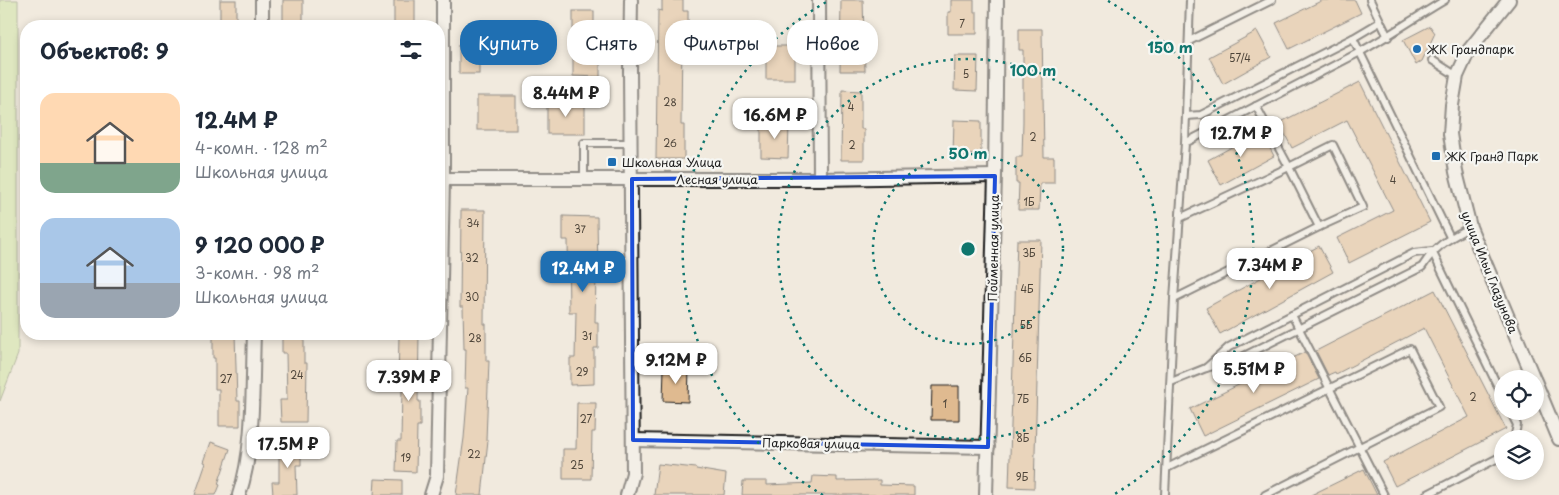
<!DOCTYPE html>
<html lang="ru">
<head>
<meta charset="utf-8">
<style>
	body { margin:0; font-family:"Playpen Sans",sans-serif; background:#f6f6f7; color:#1f2937; height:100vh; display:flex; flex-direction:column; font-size:19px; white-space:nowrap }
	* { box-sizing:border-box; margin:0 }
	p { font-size:16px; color:#747a83 }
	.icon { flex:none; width:28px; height:28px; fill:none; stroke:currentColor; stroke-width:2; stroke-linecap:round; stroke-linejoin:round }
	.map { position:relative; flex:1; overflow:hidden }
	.panel { position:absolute; left:20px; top:20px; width:425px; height:320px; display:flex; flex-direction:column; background:#fff; border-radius:20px; box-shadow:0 2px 8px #0003 }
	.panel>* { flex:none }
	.guide { position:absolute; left:460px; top:20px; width:475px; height:45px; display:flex; gap:10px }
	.buttons { position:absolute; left:1494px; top:370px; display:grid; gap:10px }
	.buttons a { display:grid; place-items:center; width:50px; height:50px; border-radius:50%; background:#fff; box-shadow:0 2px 8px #0003; font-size:25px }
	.price { position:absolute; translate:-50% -42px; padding:0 11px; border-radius:10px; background:#fff; color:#222; font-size:16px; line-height:32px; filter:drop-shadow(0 1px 2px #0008) }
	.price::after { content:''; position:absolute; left:50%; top:30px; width:15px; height:11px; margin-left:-8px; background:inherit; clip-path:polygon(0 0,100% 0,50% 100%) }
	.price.selected { background:#1f6fb2; color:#fff }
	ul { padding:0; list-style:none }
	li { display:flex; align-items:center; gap:15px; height:125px; padding:0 20px }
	li span { display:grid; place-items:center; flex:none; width:140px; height:100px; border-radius:15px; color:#555 }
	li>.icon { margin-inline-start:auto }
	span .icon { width:60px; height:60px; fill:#fffc; stroke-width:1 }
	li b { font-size:21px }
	h2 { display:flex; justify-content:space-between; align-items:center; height:60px; padding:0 20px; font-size:21px }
	.chip { padding:0 18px; border-radius:20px; background:#fff; box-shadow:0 2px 8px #0003; font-size:18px; line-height:45px }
	.chip.selected { background:#1f6fb2; color:#fff }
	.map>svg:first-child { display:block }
	.green { fill:#cae59c; stroke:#73805c }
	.building { fill:#dfba90; stroke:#1c1c1c }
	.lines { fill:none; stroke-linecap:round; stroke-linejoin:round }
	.service-casing { stroke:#1c1c1c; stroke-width:10 }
	.minor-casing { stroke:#1c1c1c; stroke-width:16 }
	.service { stroke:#f6f6f2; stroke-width:6 }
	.minor { stroke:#f6f6f2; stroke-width:12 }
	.marked { fill:none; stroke:#1d4ed8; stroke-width:4; stroke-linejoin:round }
	.ring { fill:none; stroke:#0f766e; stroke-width:2.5; stroke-dasharray:2.5 5 }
	.poi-dot { fill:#1f6fb2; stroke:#f6f6f2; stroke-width:2 }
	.labels { text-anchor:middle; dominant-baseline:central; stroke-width:4.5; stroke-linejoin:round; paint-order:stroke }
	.number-label { font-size:10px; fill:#4d4439 }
	.poi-label { font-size:12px; fill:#1c1c1c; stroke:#f6f6f2; text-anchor:start }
	.street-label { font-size:12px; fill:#1c1c1c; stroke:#f6f6f2 }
	.centre { fill:#0f766e; stroke:#f6f6f2; stroke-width:2.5 }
	.ring-label { font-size:15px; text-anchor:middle; font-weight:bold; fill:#0f766e; stroke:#f6f6f2; stroke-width:4.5; stroke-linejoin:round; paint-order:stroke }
</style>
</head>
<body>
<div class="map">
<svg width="1559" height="495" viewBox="0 0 1559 495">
	<rect width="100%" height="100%" fill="#f1eade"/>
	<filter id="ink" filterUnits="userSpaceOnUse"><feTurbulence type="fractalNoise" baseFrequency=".02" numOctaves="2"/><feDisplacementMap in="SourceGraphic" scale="10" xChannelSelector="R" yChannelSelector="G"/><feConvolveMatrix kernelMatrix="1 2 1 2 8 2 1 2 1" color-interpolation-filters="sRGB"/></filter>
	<g filter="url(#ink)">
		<path class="green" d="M0,0H18V354L0,401Z"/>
		<g class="building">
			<rect x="220" y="0" width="16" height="26"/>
			<rect x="283" y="0" width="20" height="26"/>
			<rect x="394" y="0" width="21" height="26"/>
			<path d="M662,0H683V11H688V36L682,35L681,125H684V159H656L658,10L662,11Z"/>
			<path d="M841,0H863L865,71H840Z"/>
			<path d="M951,0H974V12H977V34H948V12H951Z"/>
			<path d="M1323,0H1355L1361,13L1289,49L1276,23Z"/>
			<rect x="573" y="11" width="21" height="22"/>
			<path d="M1430,26L1435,33L1422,61L1416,65L1403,40Z"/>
			<path d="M1019,29H1042L1044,157H1054V183H1040L1039,210H1018L1019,183H1016V157H1022L1023,121V50H1019Z"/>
			<path d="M1257,31L1271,57L1223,84L1209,57Z"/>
			<rect x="459" y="45" width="20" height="29"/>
			<rect x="766" y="46" width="29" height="33"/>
			<path d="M573,53H600V77L573,76Z"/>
			<path d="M955,56H978L977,91L954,90Z"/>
			<path d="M1360,82L1430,222L1349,263L1337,238L1393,210L1347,120L1292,148L1279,123Z"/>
			<path d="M842,90L861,91V129H864V160H841Z"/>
			<rect x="477" y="96" width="39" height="34"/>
			<rect x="547" y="103" width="38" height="31"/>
			<path d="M954,120L981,121V155L953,154Z"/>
			<path d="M761,123L789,124L788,158L761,157Z"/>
			<path d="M1261,131L1274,156L1221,185L1208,160Z"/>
			<path d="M461,210H485L484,324H486V361H489L486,440H488L482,495H456L464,438L468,388H465L466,349H464L463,307H460Z"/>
			<path d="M563,216L597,217L598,275H596L595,322H598V348H594V384L570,385V358H575L576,312H569L568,240H563Z"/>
			<path d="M1017,240H1041L1034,488L1009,487Z"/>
			<path d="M1319,246L1333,272L1220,334L1206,308Z"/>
			<path d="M1435,290L1506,429L1395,486L1383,462L1469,417L1424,328L1336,374L1335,372L1328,375L1316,351Z"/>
			<path d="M213,334H235L237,401H240V426H219V389H215V358H213Z"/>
			<path d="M282,334H304V363H307L306,422H281L280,400H287L286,353H282Z"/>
			<path d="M399,334H419L418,401H420V426H417L416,472L396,471L397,441H401L402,388H398Z"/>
			<path d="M1305,352L1319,379L1203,436L1190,409Z"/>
			<path d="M664,368L689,369L688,402L663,401Z"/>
			<path d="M932,386H959V420H931Z"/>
			<path d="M577,403H596L595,432H592L591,479H563V449H576Z"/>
			<path d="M211,442L230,449L218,484L220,485L216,495H195L206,463L204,462Z"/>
			<path d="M279,442H301V465H296L297,495H273L272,482H279Z"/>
			<path d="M658,464L696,468V469L726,474L724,495H654Z"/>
			<path d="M1364,469L1377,495H1311Z"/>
			<path d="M813,476L837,477V481L880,480V485L914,486V495H742L743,481H767V485L812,483Z"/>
			<path d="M375,479L402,480V495H374Z"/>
		</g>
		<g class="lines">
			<defs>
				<g id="service">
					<path d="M1370,0L1388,37"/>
					<path d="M1353,38L1450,237"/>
					<path d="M1189,41L1272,0"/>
					<path d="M1432,60L1457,76"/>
					<path d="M1256,106L1289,167L1333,145L1363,207L1319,227"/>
					<path d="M1186,116L1201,115L1353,38L1380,22"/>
					<path d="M1185,143L1360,52C1389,36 1416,17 1445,0"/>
					<path d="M584,179V143H631"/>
					<path d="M1174,299L1319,227L1289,167L1180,218"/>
					<path d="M1292,315L1384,495"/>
					<path d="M1206,368L1229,347L1414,253L1432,251L1502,395"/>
					<path d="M1171,382L1206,368L1238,359L1422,267C1436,245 1448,239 1470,227"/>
					<path d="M1510,411L1517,425L1514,439"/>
					<path d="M1167,468L1410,349L1439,407L1265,495"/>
					<path d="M1165,495L1174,299L1185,143L1190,0"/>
					<path d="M1426,495L1498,458L1502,454"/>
				</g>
				<g id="minor">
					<path d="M262,0V26"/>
					<path d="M819,0L820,179"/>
					<path d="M1509,0L1469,50L1457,76L1452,105L1450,134L1456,172L1470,227L1534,379"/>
					<path d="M439,179H820L995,176"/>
					<path d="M1535,381L1559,439"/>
					<path d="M633,440L988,447"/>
					<path d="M239,495C255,448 252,384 254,334"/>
					<path d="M431,495L437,476L443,179V0"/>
					<path d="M627,495L633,473L630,71L631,0"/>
					<path d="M986,495L995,176L997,0"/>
				</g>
			</defs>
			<use href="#service" class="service-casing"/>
			<use href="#minor" class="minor-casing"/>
			<use href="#service" class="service"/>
			<use href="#minor" class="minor"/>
		</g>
	</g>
	<path d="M0 0H1559V495H0ZM995,176L988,447L633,440L632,179Z" fill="#f1eade" fill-opacity=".55" fill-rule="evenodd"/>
	<path class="marked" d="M995,176L988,447L633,440L632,179Z"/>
	<g class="ring">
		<circle cx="968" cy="249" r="95"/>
		<circle cx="968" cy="249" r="190"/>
		<path d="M823 495A285 285 0 0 1 828 1M1108 1A285 285 0 0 1 1113 495"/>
	</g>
	<g class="poi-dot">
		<circle cx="1417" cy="49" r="5"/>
		<rect x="1431" y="151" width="10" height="10" rx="2.5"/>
		<rect x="607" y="157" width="10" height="10" rx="2.5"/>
	</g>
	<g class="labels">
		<g class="number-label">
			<text x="962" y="23">7</text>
			<text x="1240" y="57">57/4</text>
			<text x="966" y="73">5</text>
			<text x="670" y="101">28</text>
			<text x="851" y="106">4</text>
			<text x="1033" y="136">2</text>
			<text x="670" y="142">26</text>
			<text x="852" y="144">2</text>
			<text x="1393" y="179">4</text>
			<text x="1029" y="201">1Б</text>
			<text x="473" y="222">34</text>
			<text x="580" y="228">37</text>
			<text x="1029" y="252">3Б</text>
			<text x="472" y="257">32</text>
			<text x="1027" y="288">4Б</text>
			<text x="472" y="296">30</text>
			<text x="1026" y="324">5Б</text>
			<text x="587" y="335">31</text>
			<text x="475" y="337">28</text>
			<text x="1025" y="357">6Б</text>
			<text x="582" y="371">29</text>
			<text x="297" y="374">24</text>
			<text x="226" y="378">27</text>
			<text x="1473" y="396">2</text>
			<text x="1023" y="398">7Б</text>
			<text x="945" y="403">1</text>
			<text x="586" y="418">27</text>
			<text x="1023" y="437">8Б</text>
			<text x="474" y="453">22</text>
			<text x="406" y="457">19</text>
			<text x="577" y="464">25</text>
			<text x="1022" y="476">9Б</text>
		</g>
		<g class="poi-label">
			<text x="1427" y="49">ЖК Грандпарк</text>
			<text x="1446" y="156">ЖК Гранд Парк</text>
			<text x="622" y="162">Школьная Улица</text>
		</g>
		<g class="street-label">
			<text x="717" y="179">Лесная улица</text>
			<text transform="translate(993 248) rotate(-89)">Пойменная улица</text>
			<text transform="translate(1490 272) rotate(68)">улица Ильи Глазунова</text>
			<text transform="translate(811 443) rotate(1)">Парковая улица</text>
		</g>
	</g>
	<circle cx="968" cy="249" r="8" class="centre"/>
	<g class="ring-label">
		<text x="1170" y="53">150 m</text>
		<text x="1033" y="76">100 m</text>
		<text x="968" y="159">50 m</text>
	</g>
</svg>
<div class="buttons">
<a><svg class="icon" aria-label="locate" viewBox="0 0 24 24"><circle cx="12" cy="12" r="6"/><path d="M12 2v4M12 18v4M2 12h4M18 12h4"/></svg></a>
<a><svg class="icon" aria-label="layers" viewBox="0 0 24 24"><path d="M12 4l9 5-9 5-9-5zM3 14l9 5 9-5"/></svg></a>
</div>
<b class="price" style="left:566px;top:118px">8.44M ₽</b>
<b class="price" style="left:775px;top:140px">16.6M ₽</b>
<b class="price" style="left:1241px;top:158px">12.7M ₽</b>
<b class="price" style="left:1270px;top:290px">7.34M ₽</b>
<b class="price selected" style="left:583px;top:293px">12.4M ₽</b>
<b class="price" style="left:676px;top:385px">9.12M ₽</b>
<b class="price" style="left:1254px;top:394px">5.51M ₽</b>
<b class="price" style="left:409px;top:402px">7.39M ₽</b>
<b class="price" style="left:288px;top:469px">17.5M ₽</b>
<div class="guide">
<a class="chip selected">Купить</a>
<a class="chip">Снять</a>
<a class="chip">Фильтры</a>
<a class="chip">Новое</a>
</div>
<section class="panel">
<h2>Объектов: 9<svg class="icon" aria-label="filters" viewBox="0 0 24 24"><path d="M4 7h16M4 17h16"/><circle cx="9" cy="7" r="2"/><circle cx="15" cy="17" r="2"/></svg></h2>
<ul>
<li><span style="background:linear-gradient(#ffd9b3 70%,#7fa58c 0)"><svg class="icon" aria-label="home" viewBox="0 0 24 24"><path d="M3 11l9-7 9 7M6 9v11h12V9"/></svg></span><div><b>12.4M ₽</b><p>4-комн. · 128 m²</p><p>Школьная улица</p></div></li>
<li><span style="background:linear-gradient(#a9c7e8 65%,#9aa5b1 0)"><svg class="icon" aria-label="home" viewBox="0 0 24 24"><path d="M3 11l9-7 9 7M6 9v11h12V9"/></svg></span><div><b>9 120 000 ₽</b><p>3-комн. · 98 m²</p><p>Школьная улица</p></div></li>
</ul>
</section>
</div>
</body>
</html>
